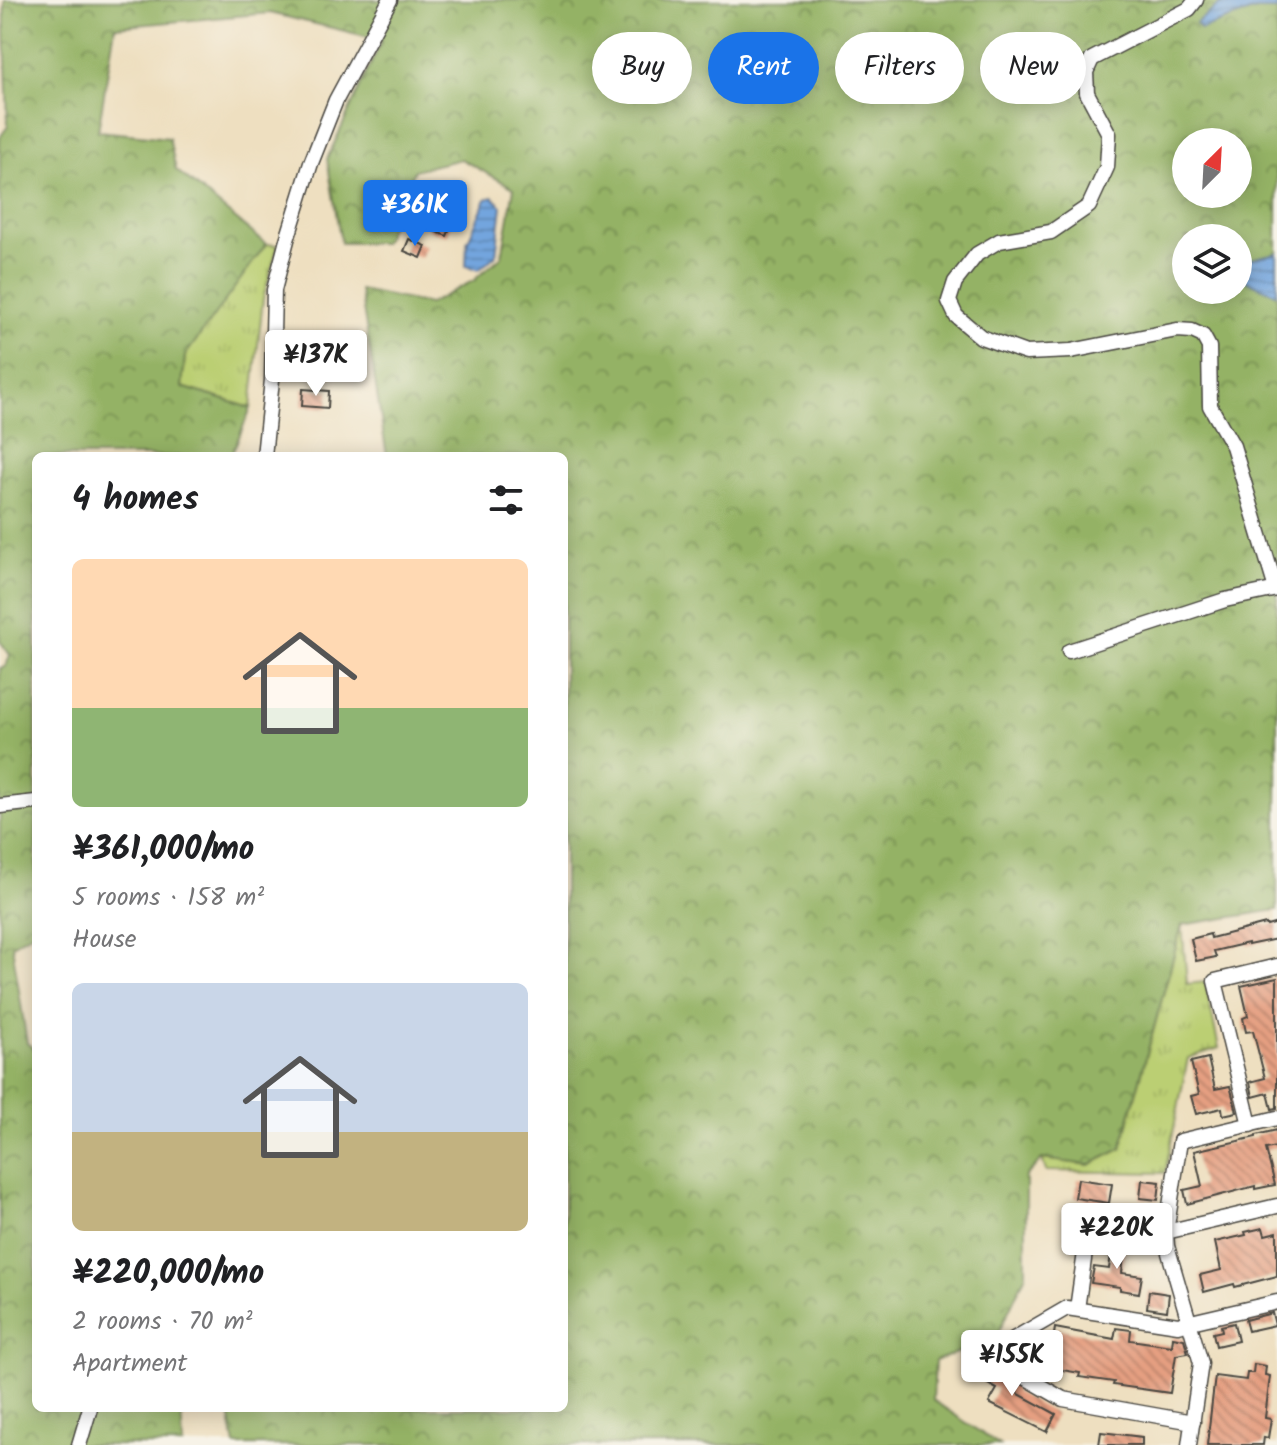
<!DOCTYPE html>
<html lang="en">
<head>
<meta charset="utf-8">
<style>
	body { margin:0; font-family:Kalam,sans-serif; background:#f6f6f6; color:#202124; height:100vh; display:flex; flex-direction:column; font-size:30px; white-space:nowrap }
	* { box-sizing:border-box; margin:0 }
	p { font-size:26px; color:#757577 }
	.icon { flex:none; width:44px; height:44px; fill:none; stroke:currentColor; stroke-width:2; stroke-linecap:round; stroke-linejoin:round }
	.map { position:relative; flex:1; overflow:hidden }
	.drawer { position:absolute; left:32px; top:452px; width:536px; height:960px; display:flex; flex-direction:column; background:#fff; border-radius:12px; box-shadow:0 4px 20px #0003 }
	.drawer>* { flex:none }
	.guide { position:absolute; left:592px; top:32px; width:564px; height:72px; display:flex; gap:16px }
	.needle { width:52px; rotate:24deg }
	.tools { position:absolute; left:1172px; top:128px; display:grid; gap:16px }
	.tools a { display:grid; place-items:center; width:80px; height:80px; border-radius:50%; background:#fff; box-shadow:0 4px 20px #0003; font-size:40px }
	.price { position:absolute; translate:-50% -68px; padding:0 18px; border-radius:8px; background:#fff; color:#222; font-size:26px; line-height:52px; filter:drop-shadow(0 2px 4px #0008) }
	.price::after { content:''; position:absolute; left:50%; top:48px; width:24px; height:18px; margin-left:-12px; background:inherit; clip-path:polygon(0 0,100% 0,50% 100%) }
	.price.active { background:#1a73e8; color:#fff }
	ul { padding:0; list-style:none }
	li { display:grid; align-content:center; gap:16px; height:424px; padding:0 40px }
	li span { display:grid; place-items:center; height:248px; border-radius:12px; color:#555 }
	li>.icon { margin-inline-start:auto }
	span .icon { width:144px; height:144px; fill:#fffc; stroke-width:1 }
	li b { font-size:34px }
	h2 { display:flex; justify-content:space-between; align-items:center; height:96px; padding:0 40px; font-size:34px }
	.chip { padding:0 28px; border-radius:36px; background:#fff; box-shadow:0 4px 20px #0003; font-size:28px; line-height:72px }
	.chip.active { background:#1a73e8; color:#fff }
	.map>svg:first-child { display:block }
	.grass { fill:url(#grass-tufts); stroke:#737d4f; stroke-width:2 }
	.forest { fill:url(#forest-crowns); stroke:#606e48; stroke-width:2; fill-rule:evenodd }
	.water { fill:url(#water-rules); stroke:#4f6884; stroke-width:2 }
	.building { fill:url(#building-back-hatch) }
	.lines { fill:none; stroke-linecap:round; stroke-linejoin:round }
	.minor-casing { stroke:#484641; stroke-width:17 }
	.minor { stroke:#fff; stroke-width:14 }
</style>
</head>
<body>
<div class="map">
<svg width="1277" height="1445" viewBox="0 0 1277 1445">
	<defs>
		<pattern id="grass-tufts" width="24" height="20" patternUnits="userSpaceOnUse" patternTransform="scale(2)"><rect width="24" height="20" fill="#bbcf73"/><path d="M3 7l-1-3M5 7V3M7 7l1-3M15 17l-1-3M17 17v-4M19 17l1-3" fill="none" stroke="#a1b264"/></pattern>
		<pattern id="forest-crowns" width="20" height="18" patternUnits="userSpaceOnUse" patternTransform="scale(2)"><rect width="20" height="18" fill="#94b265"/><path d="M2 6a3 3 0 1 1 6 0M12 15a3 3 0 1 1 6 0" fill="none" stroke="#799153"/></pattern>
		<pattern id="water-rules" width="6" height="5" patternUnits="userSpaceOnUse" patternTransform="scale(2)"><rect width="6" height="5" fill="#73a5de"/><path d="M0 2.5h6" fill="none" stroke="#5f87b4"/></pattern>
		<pattern id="building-back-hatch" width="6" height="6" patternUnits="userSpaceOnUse" patternTransform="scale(2)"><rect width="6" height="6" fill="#e59f81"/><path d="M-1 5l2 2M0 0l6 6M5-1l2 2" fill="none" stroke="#ba826a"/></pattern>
	</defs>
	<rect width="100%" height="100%" fill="#f7f3e8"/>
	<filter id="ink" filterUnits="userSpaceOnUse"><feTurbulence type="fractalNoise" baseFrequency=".0125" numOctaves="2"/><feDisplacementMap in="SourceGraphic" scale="16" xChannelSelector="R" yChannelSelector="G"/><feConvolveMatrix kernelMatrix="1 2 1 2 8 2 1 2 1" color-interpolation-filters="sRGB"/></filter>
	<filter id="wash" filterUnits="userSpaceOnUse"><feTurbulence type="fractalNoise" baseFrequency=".006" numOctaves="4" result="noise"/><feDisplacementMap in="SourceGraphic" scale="32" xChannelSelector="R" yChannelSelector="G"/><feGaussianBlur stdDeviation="1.8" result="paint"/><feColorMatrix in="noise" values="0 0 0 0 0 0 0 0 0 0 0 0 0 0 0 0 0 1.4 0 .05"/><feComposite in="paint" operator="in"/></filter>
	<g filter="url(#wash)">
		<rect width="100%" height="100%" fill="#eedfc0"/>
		<g class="grass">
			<path d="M266,244L278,245L263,299L251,408L182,387L185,355Z"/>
			<path d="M1182,925L1187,984L1205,982L1219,1048L1188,1058L1165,1173L1046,1171L1042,1159L1089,1165L1121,1149Z"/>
		</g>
		<path class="forest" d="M4,0H1226L1196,23L1201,29L1255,10H1277V253L1245,260L1240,278L1277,294V910L1182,925L1121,1149L1089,1165L1042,1159L1026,1176V1274L996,1338L935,1361L933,1400L999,1445H235L228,1408H564V456H387L360,290L429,304L473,281L502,256L514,188L461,159L414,170L383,243H341L327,159L382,40L270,13L115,27L98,131L169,138L176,170L266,244L185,356L182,387L251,408L231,456H36V930L12,945L27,1043L36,1051V1408H181L183,1445H0V668L6,666L10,655L0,641V137L8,126ZM1186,142H1238V194H1186ZM1186,238H1238V290H1186Z"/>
		<g class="water">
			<path d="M1226,0H1277V10H1255L1201,29L1196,23Z"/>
			<path d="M493,197L502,206L496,255L479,270L466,266L467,243L486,199Z"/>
			<path d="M1277,253V294L1240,278L1245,260Z"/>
		</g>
		<g id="blocks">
			<g class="building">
				<path d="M447,187L465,194L447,236L428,229Z"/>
				<path d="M409,239L426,246L421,258L404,251Z"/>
				<path d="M303,389L329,391L328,408L302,406Z"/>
				<path d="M1277,923V939L1248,945V943L1214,951L1216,957L1196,961L1191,939L1210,934L1211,938L1266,924L1267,926Z"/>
				<path d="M1277,978V1108L1272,1109L1268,1093L1253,1097L1250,1082L1265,1078L1253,1031L1246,1032L1243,1018L1248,1016L1241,986Z"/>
				<path d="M1208,1058L1215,1089L1230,1086L1237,1112L1223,1115L1222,1108L1196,1114L1191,1096L1199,1094L1191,1062Z"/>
				<path d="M1277,1130V1147L1266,1149L1275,1185L1255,1189V1186L1187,1204L1184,1190L1202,1186L1194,1151L1256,1137V1135Z"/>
				<path d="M1078,1179L1112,1184L1109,1203L1075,1198Z"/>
				<path d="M1142,1180L1160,1182L1158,1200L1140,1198Z"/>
				<path d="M1263,1228L1265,1235L1277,1232V1276L1235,1287L1234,1284L1204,1292L1200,1275L1221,1270L1215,1242L1246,1235L1245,1232Z"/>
				<path d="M1113,1238L1126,1240L1122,1273L1142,1276L1139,1293L1120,1290V1287L1091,1283L1094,1267L1109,1269Z"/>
				<path d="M1149,1291L1169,1294L1167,1311L1147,1308Z"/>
				<path d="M1272,1313L1275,1325L1248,1331L1245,1320Z"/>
				<path d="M1234,1323L1238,1341L1216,1346L1213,1333L1222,1331L1221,1326Z"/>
				<path d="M1055,1328L1114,1339L1116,1328L1131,1330L1130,1340L1172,1346L1173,1337L1184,1339L1188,1353L1176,1355L1170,1393L1113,1385L1114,1382L1079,1377L1080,1373L1039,1366L1041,1353L1051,1354Z"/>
				<path d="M1020,1348L1034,1356L1028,1367L1014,1359Z"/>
				<path d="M976,1359L1019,1386L1015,1392L1056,1414L1047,1432L989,1403L997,1389L968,1373Z"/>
				<path d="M1254,1364L1266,1366L1265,1375L1270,1376L1265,1418L1271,1419L1268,1438L1264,1437L1263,1445H1207L1215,1376L1246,1380L1247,1373H1253Z"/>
				<path d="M1101,1432L1142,1437V1445H1099Z"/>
			</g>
		</g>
	</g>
	<g filter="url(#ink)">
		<use href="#blocks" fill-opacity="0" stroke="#484641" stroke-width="2"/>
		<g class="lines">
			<defs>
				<g id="minor">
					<path d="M1196,0L1189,9L1092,59L1086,72L1087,93L1109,134L1107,167L1089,206L1051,232L999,241L977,254L955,282L949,301L956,316L981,337L1026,353L1071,351L1177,330L1192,331L1203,336L1209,347L1210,406L1233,446L1276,589"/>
					<path d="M264,456L272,380L274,290L287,240L311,163L336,100L390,0"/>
					<path d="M1069,651L1225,600L1277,589"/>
					<path d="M0,806L36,802"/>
					<path d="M1250,1125L1215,981L1277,966"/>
					<path d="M1077,1309L1089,1224L1154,1233L1166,1232L1277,1206"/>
					<path d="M1193,1422L1063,1399L1000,1363V1347L1067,1308L1178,1325L1277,1302"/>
					<path d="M79,1445L90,1408"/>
					<path d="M1189,1445L1201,1363L1167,1246L1166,1232L1180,1141L1277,1118"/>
				</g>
			</defs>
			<use href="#minor" class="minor-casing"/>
			<use href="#minor" class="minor"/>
		</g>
	</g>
</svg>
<div class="tools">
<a><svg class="needle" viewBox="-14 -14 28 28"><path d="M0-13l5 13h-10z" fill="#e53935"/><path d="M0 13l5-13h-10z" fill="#757577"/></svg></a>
<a><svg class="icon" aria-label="layers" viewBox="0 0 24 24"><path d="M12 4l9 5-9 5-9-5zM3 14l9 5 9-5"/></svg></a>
</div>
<b class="price active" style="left:415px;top:248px">¥361K</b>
<b class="price" style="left:316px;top:398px">¥137K</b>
<b class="price" style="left:1117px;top:1271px">¥220K</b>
<b class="price" style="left:1012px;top:1398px">¥155K</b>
<div class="guide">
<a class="chip">Buy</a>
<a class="chip active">Rent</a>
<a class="chip">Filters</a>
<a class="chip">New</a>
</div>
<section class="drawer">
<h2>4 homes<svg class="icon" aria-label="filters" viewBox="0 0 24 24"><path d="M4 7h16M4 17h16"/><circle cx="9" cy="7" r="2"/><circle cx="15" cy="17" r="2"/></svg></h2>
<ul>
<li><span style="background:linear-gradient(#ffd9b3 60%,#8fb573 0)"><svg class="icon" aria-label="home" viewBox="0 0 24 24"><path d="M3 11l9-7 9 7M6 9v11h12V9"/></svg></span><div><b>¥361,000/mo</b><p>5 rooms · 158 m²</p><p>House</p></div></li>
<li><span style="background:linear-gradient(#c9d6e8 60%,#c2b280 0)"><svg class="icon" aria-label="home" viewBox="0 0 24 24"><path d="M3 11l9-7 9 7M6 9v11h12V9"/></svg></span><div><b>¥220,000/mo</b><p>2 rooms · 70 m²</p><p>Apartment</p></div></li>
</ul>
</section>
</div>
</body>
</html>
